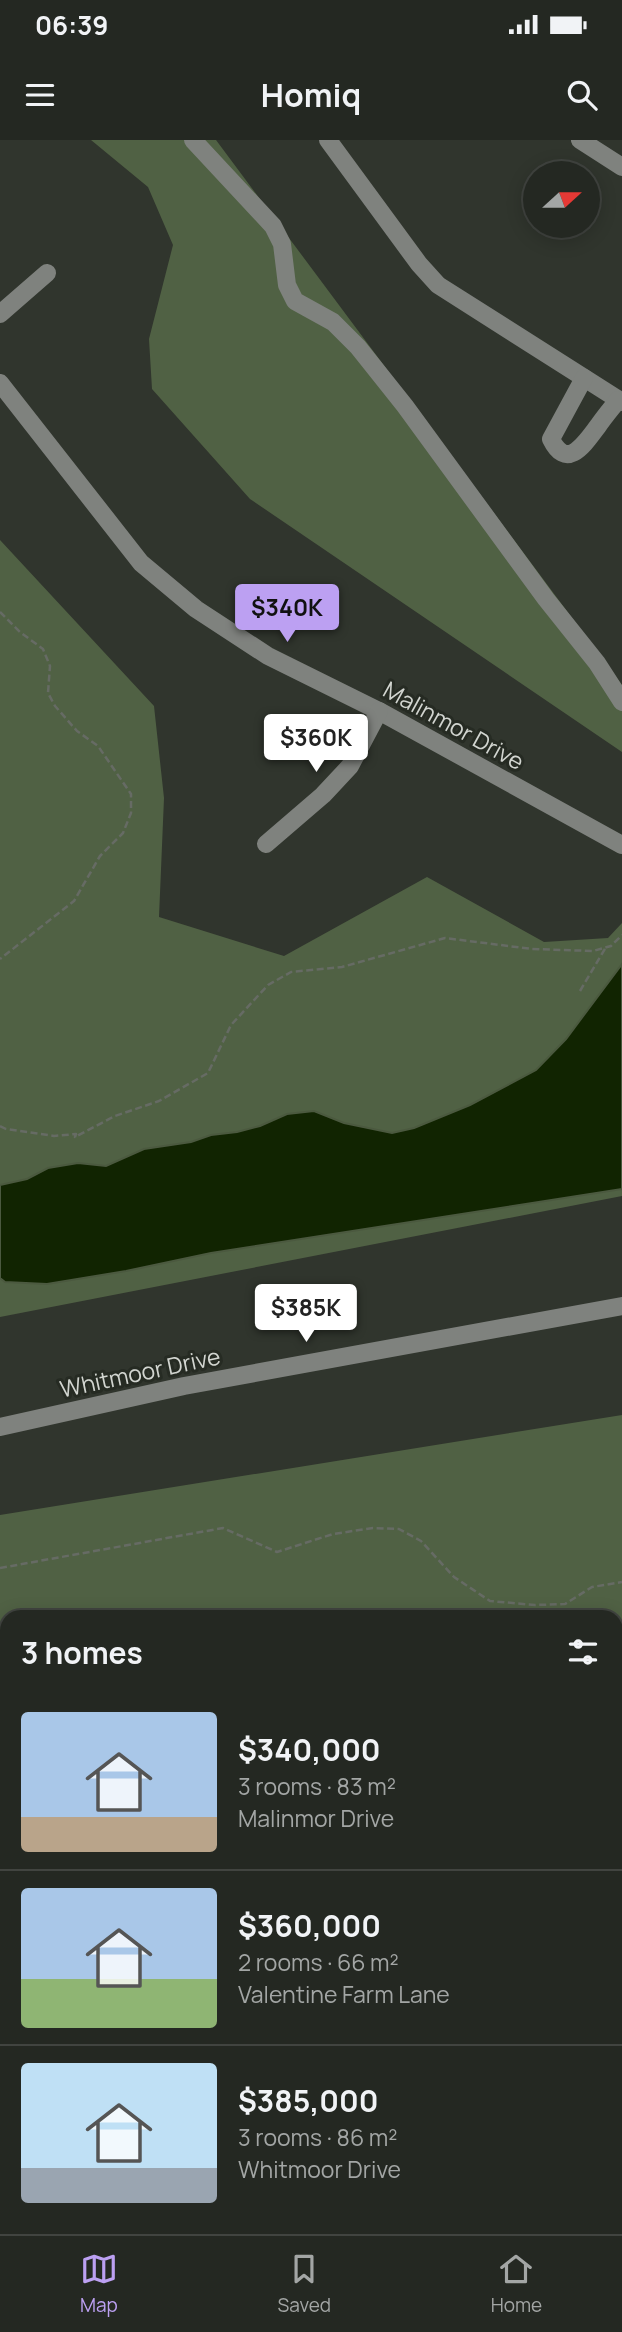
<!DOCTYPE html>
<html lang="en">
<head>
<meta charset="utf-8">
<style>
	body { margin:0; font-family:Manrope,sans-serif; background:#30342f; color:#f1f3f6; height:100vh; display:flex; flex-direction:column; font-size:26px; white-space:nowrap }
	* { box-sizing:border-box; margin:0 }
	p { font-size:23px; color:#a3a6a5 }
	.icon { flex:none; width:38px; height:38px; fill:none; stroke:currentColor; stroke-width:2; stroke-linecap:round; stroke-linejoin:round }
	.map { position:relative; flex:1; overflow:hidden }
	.panel { position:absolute; left:0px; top:1470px; width:623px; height:625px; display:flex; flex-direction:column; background:#242822; border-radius:21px 21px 0 0; box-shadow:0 4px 18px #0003,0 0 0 2px #414440 }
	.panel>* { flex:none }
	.needle { width:46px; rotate:69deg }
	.buttons { position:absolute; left:523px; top:21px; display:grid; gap:14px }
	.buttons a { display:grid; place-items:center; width:77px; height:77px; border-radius:50%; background:#242822; box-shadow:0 4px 18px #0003,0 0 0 2px #414440; font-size:35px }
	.price { position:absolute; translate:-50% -60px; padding:0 16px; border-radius:7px; background:#fff; color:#222; font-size:23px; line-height:46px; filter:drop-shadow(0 2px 4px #0008) }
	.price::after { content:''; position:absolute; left:50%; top:42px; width:21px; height:16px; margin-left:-10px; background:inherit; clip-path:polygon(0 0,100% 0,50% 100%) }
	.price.on { background:#bca0f2; color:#111 }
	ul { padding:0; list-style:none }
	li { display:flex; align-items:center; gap:21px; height:175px; padding:0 21px }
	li+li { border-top:2px solid #414440 }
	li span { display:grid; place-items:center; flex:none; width:196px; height:140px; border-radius:7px; color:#555 }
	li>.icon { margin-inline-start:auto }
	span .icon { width:84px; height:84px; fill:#fffc; stroke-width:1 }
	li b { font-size:30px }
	h2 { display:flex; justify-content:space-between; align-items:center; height:84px; padding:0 21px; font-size:30px }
	.status { display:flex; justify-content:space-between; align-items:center; height:49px; padding:0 35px; background:#242822; direction:ltr }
	.status svg { height:19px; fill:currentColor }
	header { display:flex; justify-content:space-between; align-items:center; height:91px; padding:0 21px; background:#242822; font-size:32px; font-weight:700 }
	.dock { display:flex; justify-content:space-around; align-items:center; height:98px; border-top:2px solid #414440; background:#242822; font-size:19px; color:#a3a6a5 }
	.dock a { display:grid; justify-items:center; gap:4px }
	.dock .on { color:#bca0f2 }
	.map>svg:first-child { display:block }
	.green { fill:#506144 }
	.water { fill:#112401; stroke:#4b593f; stroke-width:2 }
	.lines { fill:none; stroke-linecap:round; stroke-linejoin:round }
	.path { stroke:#666b64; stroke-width:2.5; stroke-dasharray:7 3.5; stroke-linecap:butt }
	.minor { stroke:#7f827e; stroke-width:18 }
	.labels { text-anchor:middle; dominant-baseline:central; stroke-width:6; stroke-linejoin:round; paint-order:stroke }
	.street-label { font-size:23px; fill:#d2d5d0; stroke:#262b23 }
</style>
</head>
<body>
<div class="status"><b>06:39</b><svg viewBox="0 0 49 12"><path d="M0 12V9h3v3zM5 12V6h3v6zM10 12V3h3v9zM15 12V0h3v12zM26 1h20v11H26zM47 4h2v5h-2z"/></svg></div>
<header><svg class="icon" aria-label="menu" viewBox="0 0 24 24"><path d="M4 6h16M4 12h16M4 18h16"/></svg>Homiq<svg class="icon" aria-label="search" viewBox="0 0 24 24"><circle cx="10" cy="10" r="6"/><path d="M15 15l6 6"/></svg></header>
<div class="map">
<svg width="622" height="2094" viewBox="0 0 622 2094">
	<rect width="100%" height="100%" fill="#30352d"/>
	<g class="green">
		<path d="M91,0H216L622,545V612L250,359L152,249L149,199L173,105L148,47Z"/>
		<path d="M0,400L154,566L164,658L159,777L284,816L427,737L544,802L608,798L622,783V1056L0,1177Z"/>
		<path d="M622,1275V1489L616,1491V1477H7V1529H0V1375Z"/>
		<path d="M622,1692V1805L616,1808V1693Z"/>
		<path d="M0,1738L7,1739V1929L0,1928Z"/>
	</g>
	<path class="water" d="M622,824V1049L211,1113L126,1131L47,1144L5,1142L0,1138V1045L27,1039L48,1028L78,1023L106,1026L144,1009L191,1002L211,995L237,992L260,986L287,974L314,971L344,983L392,993L414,988L470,965L536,930L566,899Z"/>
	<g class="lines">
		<g class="path">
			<path d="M0,472L20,492L43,509L50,526L48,553L55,566L77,591L98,606L131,654V673L123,693L100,716L74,761L0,819"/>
			<path d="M580,851L606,807"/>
			<path d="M0,986L6,989L54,996L76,994L75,997L115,976L159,961L208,933L231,885L268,845L291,832L342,827L445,798L532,809L593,811L611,806L622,795"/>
			<path d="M0,1428L223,1388L277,1412L333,1394L373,1388L399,1389L421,1401L454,1437L490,1461L535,1465L565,1464L592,1447L622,1442"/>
			<path d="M616,1716L622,1712"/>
			<path d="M0,1902L7,1901"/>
		</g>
		<g class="minor">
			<path d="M193,0L273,86L282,104L287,145L295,161L333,182L358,207L405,266L546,459L597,523L622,562"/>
			<path d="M328,0L419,124L438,145L622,262"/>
			<path d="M580,0L622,27"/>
			<path d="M0,174L47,133"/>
			<path d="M584,238L551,299C567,332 585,303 598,286C604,277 611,269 618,260"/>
			<path d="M0,243L141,423L196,469L268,516L379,571L622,705"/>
			<path d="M266,704L323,655L350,626L379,571"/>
			<path d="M0,1287L184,1246L622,1166"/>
			<path d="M616,1594L622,1593"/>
			<path d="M0,1636L7,1637"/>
			<path d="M616,1933L622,1930"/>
			<path d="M0,2058L7,2060"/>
			<path d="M147,2088L178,2094"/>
			<path d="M258,2094L276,2088"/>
		</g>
	</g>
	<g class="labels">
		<g class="street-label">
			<text transform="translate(454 585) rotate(29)">Malinmor Drive</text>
			<text transform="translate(140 1232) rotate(-12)">Whitmoor Drive</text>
		</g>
	</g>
</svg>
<div class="buttons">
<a><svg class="needle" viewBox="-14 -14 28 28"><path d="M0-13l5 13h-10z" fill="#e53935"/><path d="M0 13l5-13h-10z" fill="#a3a6a5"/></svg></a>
</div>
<b class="price on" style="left:287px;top:504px">$340K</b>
<b class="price" style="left:316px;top:634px">$360K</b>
<b class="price" style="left:306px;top:1204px">$385K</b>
<section class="panel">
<h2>3 homes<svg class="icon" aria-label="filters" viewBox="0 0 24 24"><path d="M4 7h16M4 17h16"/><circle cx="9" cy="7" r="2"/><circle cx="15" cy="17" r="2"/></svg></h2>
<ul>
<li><span style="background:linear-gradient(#a9c7e8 75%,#b9a48a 0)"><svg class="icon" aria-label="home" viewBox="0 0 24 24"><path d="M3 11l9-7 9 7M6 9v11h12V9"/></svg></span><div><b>$340,000</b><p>3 rooms · 83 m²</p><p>Malinmor Drive</p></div></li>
<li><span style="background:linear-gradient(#a9c7e8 65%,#8fb573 0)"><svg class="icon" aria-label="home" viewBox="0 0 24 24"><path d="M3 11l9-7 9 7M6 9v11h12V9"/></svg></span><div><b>$360,000</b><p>2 rooms · 66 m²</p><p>Valentine Farm Lane</p></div></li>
<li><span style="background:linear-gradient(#bfe0f5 75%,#9aa5b1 0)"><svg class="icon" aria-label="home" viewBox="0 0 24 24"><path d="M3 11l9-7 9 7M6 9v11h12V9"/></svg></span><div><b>$385,000</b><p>3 rooms · 86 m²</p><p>Whitmoor Drive</p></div></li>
</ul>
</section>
</div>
<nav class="dock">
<a class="on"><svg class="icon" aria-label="map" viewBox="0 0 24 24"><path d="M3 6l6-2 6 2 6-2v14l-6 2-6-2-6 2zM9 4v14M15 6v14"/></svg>Map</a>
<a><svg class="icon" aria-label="saved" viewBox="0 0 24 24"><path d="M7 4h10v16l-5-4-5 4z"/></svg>Saved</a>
<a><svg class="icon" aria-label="home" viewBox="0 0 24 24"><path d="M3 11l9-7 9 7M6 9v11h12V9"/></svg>Home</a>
</nav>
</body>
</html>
